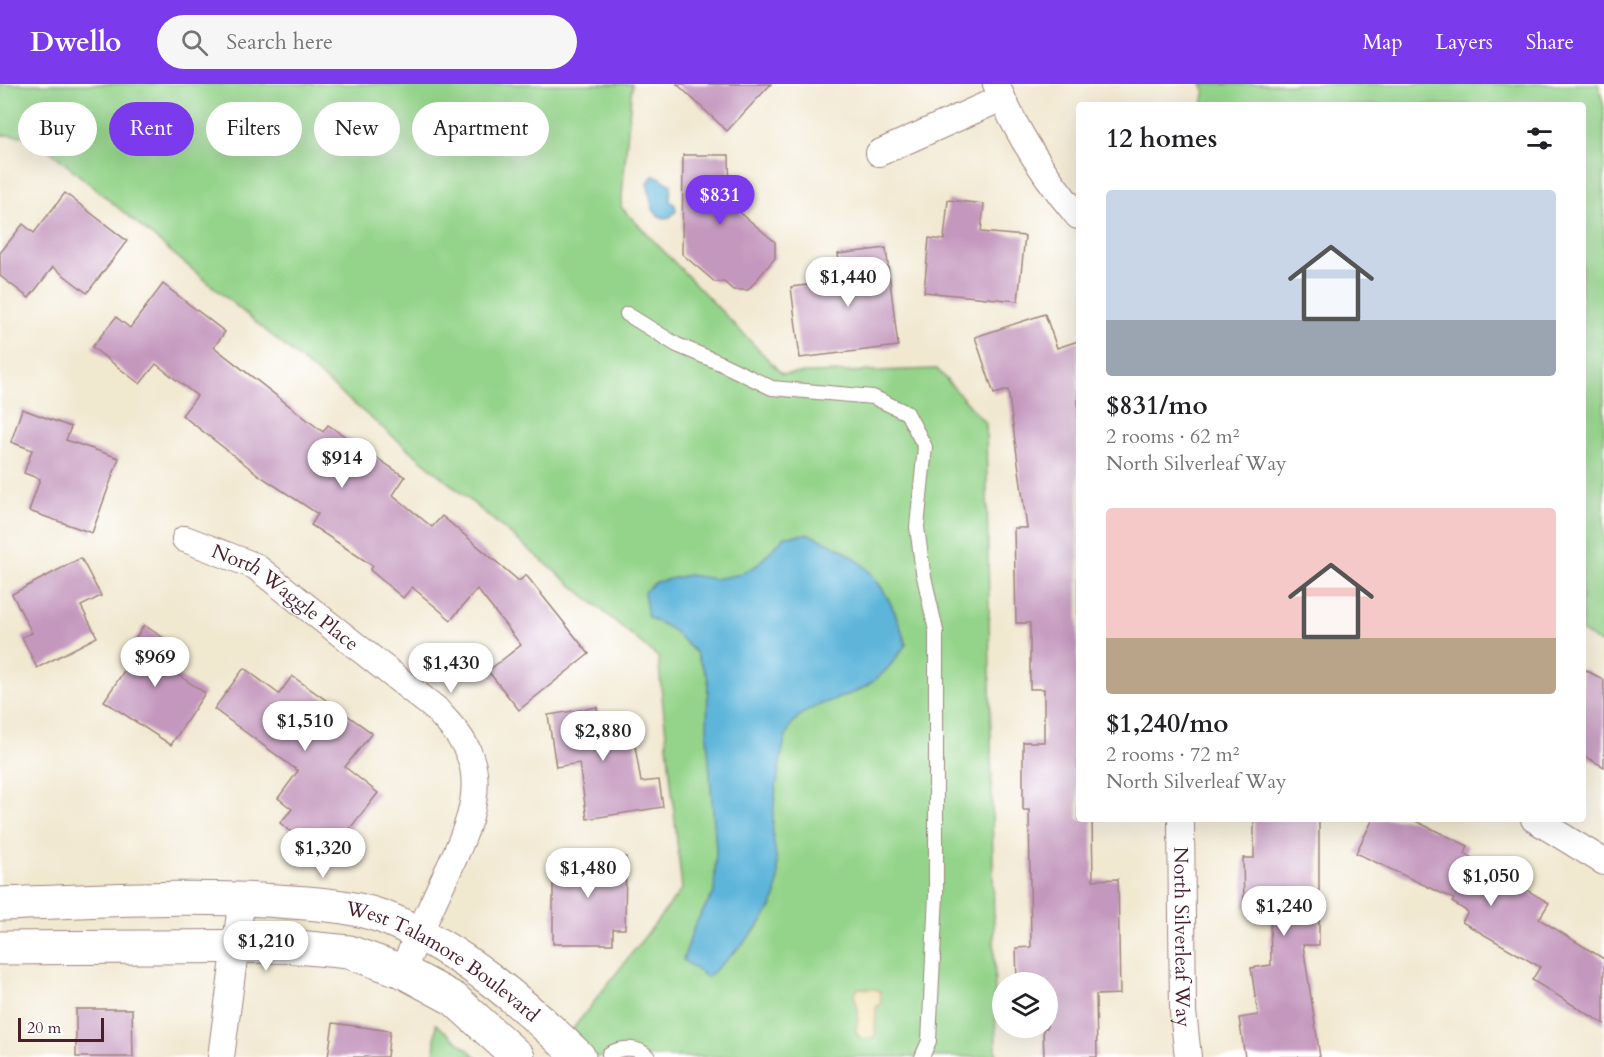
<!DOCTYPE html>
<html lang="en">
<head>
<meta charset="utf-8">
<style>
	body { margin:0; font-family:Cardo,serif; background:#f6f6f6; color:#202124; height:100vh; display:flex; flex-direction:column; font-size:22px; white-space:nowrap }
	* { box-sizing:border-box; margin:0 }
	p { font-size:20px; color:#757577 }
	.icon { flex:none; width:33px; height:33px; fill:none; stroke:currentColor; stroke-width:2; stroke-linecap:round; stroke-linejoin:round }
	.map { position:relative; flex:1; overflow:hidden }
	.details { position:absolute; left:1076px; top:18px; width:510px; height:720px; display:flex; flex-direction:column; background:#fff; border-radius:6px; box-shadow:0 6px 24px #0002 }
	.details>* { flex:none }
	.top-card { position:absolute; left:18px; top:18px; width:570px; height:54px; display:flex; gap:12px }
	.controls { position:absolute; left:992px; top:888px; display:grid; gap:12px }
	.controls a { display:grid; place-items:center; width:66px; height:66px; border-radius:50%; background:#fff; box-shadow:0 6px 24px #0002; font-size:30px }
	.scale { position:absolute; left:18px; bottom:15px; width:86px; box-sizing:border-box; padding-left:6px; border:3px solid #4a1f2b; border-top:0; font-size:16px; line-height:21px; white-space:nowrap; color:#4a1f2b; -webkit-text-stroke:4px #fff; paint-order:stroke }
	.price { position:absolute; translate:-50% -51px; padding:0 14px; border-radius:21px; background:#fff; color:#222; font-size:20px; line-height:39px; filter:drop-shadow(0 2px 3px #0008) }
	.price::after { content:''; position:absolute; left:50%; top:36px; width:18px; height:14px; margin-left:-9px; background:inherit; clip-path:polygon(0 0,100% 0,50% 100%) }
	.price.active { background:#7c3aed; color:#fff }
	ul { padding:0; list-style:none }
	li { display:grid; align-content:center; gap:12px; height:318px; padding:0 30px }
	li span { display:grid; place-items:center; height:186px; border-radius:6px; color:#555 }
	li>.icon { margin-inline-start:auto }
	span .icon { width:108px; height:108px; fill:#fffc; stroke-width:1 }
	li b { font-size:26px }
	h2 { display:flex; justify-content:space-between; align-items:center; height:72px; padding:0 30px; font-size:26px }
	.pill { padding:0 21px; border-radius:27px; background:#fff; box-shadow:0 6px 24px #0002; font-size:21px; line-height:54px }
	.pill.active { background:#7c3aed; color:#fff }
	header { display:flex; align-items:center; gap:36px; box-sizing:border-box; height:84px; padding:0 30px; background:#7c3aed; color:#fff }
	header strong { font-size:28px }
	nav { display:flex; gap:33px; margin-inline-start:auto; font-size:21px }
	.search { width:420px; height:54px; background:#f6f6f6; display:flex; align-items:center; gap:15px; box-sizing:border-box; padding:0 21px; border-radius:33px; color:#757577; font-size:22px }
	.map>svg:first-child { display:block }
	.green { fill:#94d48a; stroke:#6f7a5a; stroke-width:1.5 }
	.sand { fill:#eeda9e; stroke:#9c7c64; stroke-width:1.5 }
	.water { fill:#5db5da; stroke:#546a82; stroke-width:1.5 }
	.building { fill:#c498be }
	.lines { fill:none; stroke-linecap:round; stroke-linejoin:round }
	.lane-casing { stroke:#9e847e; stroke-width:16 }
	.street-casing { stroke:#9e847e; stroke-width:28 }
	.secondary-casing { stroke:#9e847e; stroke-width:35 }
	.lane { stroke:#fff; stroke-width:14 }
	.street { stroke:#fff; stroke-width:26 }
	.secondary { stroke:#fff; stroke-width:33 }
	.labels { text-anchor:middle; dominant-baseline:central; stroke-width:4.5; stroke-linejoin:round; paint-order:stroke }
	.street-label { font-size:20px; fill:#4a1f2b; stroke:#fff }
</style>
</head>
<body>
<header>
<strong>Dwello</strong>
<div class="search"><svg class="icon" aria-label="search" viewBox="0 0 24 24"><circle cx="10" cy="10" r="6"/><path d="M15 15l6 6"/></svg>Search here</div>
<nav><a>Map</a><a>Layers</a><a>Share</a></nav>
</header>
<div class="map">
<svg width="1604" height="973" viewBox="0 0 1604 973">
	<rect width="100%" height="100%" fill="#fff"/>
	<filter id="ink" filterUnits="userSpaceOnUse"><feTurbulence type="fractalNoise" baseFrequency=".0167" numOctaves="2"/><feDisplacementMap in="SourceGraphic" scale="12" xChannelSelector="R" yChannelSelector="G"/><feConvolveMatrix kernelMatrix="1 2 1 2 8 2 1 2 1" color-interpolation-filters="sRGB"/></filter>
	<filter id="wash" filterUnits="userSpaceOnUse"><feTurbulence type="fractalNoise" baseFrequency=".008" numOctaves="4" result="noise"/><feDisplacementMap in="SourceGraphic" scale="24" xChannelSelector="R" yChannelSelector="G"/><feGaussianBlur stdDeviation="1.35" result="paint"/><feColorMatrix in="noise" values="0 0 0 0 0 0 0 0 0 0 0 0 0 0 0 0 0 1.4 0 .05"/><feComposite in="paint" operator="in"/></filter>
	<g filter="url(#wash)">
		<rect width="100%" height="100%" fill="#f1e8d0"/>
		<g class="green">
			<path d="M0,0H632L621,123L782,290L937,285L986,340L996,973H551L682,805L658,573L32,52L0,51Z"/>
			<path d="M1202,0H1598L1604,23V561L1582,548V21H1202L1205,6Z"/>
			<path d="M436,940L477,973H434Z"/>
		</g>
		<path class="sand" d="M858,904L874,905L880,907L881,920L876,923L875,953L861,955L855,947C860,933 859,925 854,911Z"/>
		<g class="water">
			<path d="M653,92L659,93L671,101L670,117L675,121L676,127L669,134C648,134 652,114 647,99Z"/>
			<path d="M808,450C820,455 834,460 846,468C879,488 896,525 906,560C894,578 881,595 861,605C841,616 802,621 790,643C781,659 771,731 773,751C775,771 781,789 776,810C771,836 727,876 707,893L683,876L695,840L714,809L716,766L707,652L708,595L696,569L671,545L648,533L644,508L656,498L689,491L714,495L737,491L756,482L785,452Z"/>
		</g>
		<g id="blocks">
			<g class="building">
				<path d="M677,0H771L727,47Z"/>
				<path d="M683,71H729L730,120L775,158V174L748,206H733L724,198H715L682,170Z"/>
				<path d="M65,109L127,157L87,209L53,183L29,214L0,192V169L23,140L34,149Z"/>
				<path d="M948,116L984,120L981,148L1025,152L1018,217L924,208L929,154L944,156Z"/>
				<path d="M886,164L898,262L800,274L791,203L842,197L838,170Z"/>
				<path d="M163,200L225,248L214,263L323,348L328,341L405,393L393,411L432,443L442,432L519,497L526,491L589,570L519,626L488,587L521,561L477,505L451,536L412,503L403,514L370,486L373,482L311,441L318,430L260,392L182,331L197,312L156,280L140,300L92,263L116,233L130,244Z"/>
				<path d="M1045,230L1057,264L1078,257V735H1092L1093,796L1118,795L1120,910L1096,911L1097,973H1044L1043,944H1047V898H1017L1016,864L1031,863L1029,726H1023V658H1044V605H1030V539H1016L1014,444H1027L1008,306L994,310L975,253Z"/>
				<path d="M22,325L71,343L66,356L119,374L92,449L29,427L40,395L24,389L32,366L11,358Z"/>
				<path d="M81,474L101,512L81,522L97,553L37,584L22,553L32,549L12,510Z"/>
				<path d="M144,541L183,567L171,586L205,609L171,661L104,617L130,578L123,574Z"/>
				<path d="M244,584L279,610L292,592L372,649L345,683L378,709L336,762L314,745L304,759L280,739L292,725L278,714L298,687L214,625Z"/>
				<path d="M1582,584L1604,596V683L1582,671Z"/>
				<path d="M597,623L599,636L630,632L641,698L659,696L663,723L587,735L579,679L556,683L548,631Z"/>
				<path d="M1254,735H1319V861H1303L1320,973H1245L1239,934L1258,931L1251,884L1271,881L1270,823H1244L1243,774H1254Z"/>
				<path d="M1373,735H1411L1468,762L1465,770L1549,819L1539,835L1604,875V940L1532,896L1540,883L1462,838L1468,828L1452,818L1454,815L1356,769Z"/>
				<path d="M553,773H626L625,845H613V860H553Z"/>
				<path d="M76,925H132L133,973H76Z"/>
				<path d="M333,939L390,947L387,973H328Z"/>
			</g>
		</g>
	</g>
	<g filter="url(#ink)">
		<use href="#blocks" fill-opacity="0" stroke="#9e847e" stroke-width="1.5"/>
		<g class="lines">
			<defs>
				<g id="lane">
					<path d="M627,230L677,261L718,278L772,304L873,313L907,329L925,363L917,443L923,488L936,547V811L929,957L922,973"/>
					<path d="M609,970C621,963 638,962 648,973"/>
				</g>
				<g id="street">
					<path d="M996,0C1016,48 1045,93 1078,132"/>
					<path d="M879,69L1002,14"/>
					<path id="s1" d="M185,455L255,482L436,625C448,639 462,652 469,670C488,716 455,770 437,810C425,836 414,861 402,887"/>
					<path id="s2" d="M1181,735L1183,928L1188,973"/>
					<path d="M1534,735L1604,778"/>
					<path d="M221,973L242,814"/>
				</g>
				<g id="secondary">
					<path id="s3" d="M0,820C97,817 194,810 291,818C324,820 362,823 393,837C464,868 524,920 579,973"/>
					<path d="M0,864L287,862L349,868L402,887L454,915L518,973"/>
				</g>
			</defs>
			<use href="#lane" class="lane-casing"/>
			<use href="#street" class="street-casing"/>
			<use href="#secondary" class="secondary-casing"/>
			<use href="#lane" class="lane"/>
			<use href="#street" class="street"/>
			<use href="#secondary" class="secondary"/>
		</g>
	</g>
	<g class="labels">
		<g class="street-label">
			<text stroke="none"><textPath href="#s1" startOffset="117">North Waggle Place</textPath></text>
			<text stroke="none"><textPath href="#s2" startOffset="118">North Silverleaf Way</textPath></text>
			<text stroke="none"><textPath href="#s3" startOffset="458">West Talamore Boulevard</textPath></text>
		</g>
	</g>
</svg>
<div class="controls">
<a><svg class="icon" aria-label="layers" viewBox="0 0 24 24"><path d="M12 4l9 5-9 5-9-5zM3 14l9 5 9-5"/></svg></a>
</div>
<div class="scale">20 m</div>
<b class="price active" style="left:720px;top:142px">$831</b>
<b class="price" style="left:848px;top:224px">$1,440</b>
<b class="price" style="left:342px;top:405px">$914</b>
<b class="price" style="left:155px;top:604px">$969</b>
<b class="price" style="left:451px;top:610px">$1,430</b>
<b class="price" style="left:305px;top:668px">$1,510</b>
<b class="price" style="left:603px;top:678px">$2,880</b>
<b class="price" style="left:323px;top:795px">$1,320</b>
<b class="price" style="left:588px;top:815px">$1,480</b>
<b class="price" style="left:1491px;top:823px">$1,050</b>
<b class="price" style="left:1284px;top:853px">$1,240</b>
<b class="price" style="left:266px;top:888px">$1,210</b>
<div class="top-card">
<a class="pill">Buy</a>
<a class="pill active">Rent</a>
<a class="pill">Filters</a>
<a class="pill">New</a>
<a class="pill">Apartment</a>
</div>
<section class="details">
<h2>12 homes<svg class="icon" aria-label="filters" viewBox="0 0 24 24"><path d="M4 7h16M4 17h16"/><circle cx="9" cy="7" r="2"/><circle cx="15" cy="17" r="2"/></svg></h2>
<ul>
<li><span style="background:linear-gradient(#c9d6e8 70%,#9aa5b1 0)"><svg class="icon" aria-label="home" viewBox="0 0 24 24"><path d="M3 11l9-7 9 7M6 9v11h12V9"/></svg></span><div><b>$831/mo</b><p>2 rooms · 62 m²</p><p>North Silverleaf Way</p></div></li>
<li><span style="background:linear-gradient(#f6c9c9 70%,#b9a48a 0)"><svg class="icon" aria-label="home" viewBox="0 0 24 24"><path d="M3 11l9-7 9 7M6 9v11h12V9"/></svg></span><div><b>$1,240/mo</b><p>2 rooms · 72 m²</p><p>North Silverleaf Way</p></div></li>
</ul>
</section>
</div>
</body>
</html>
